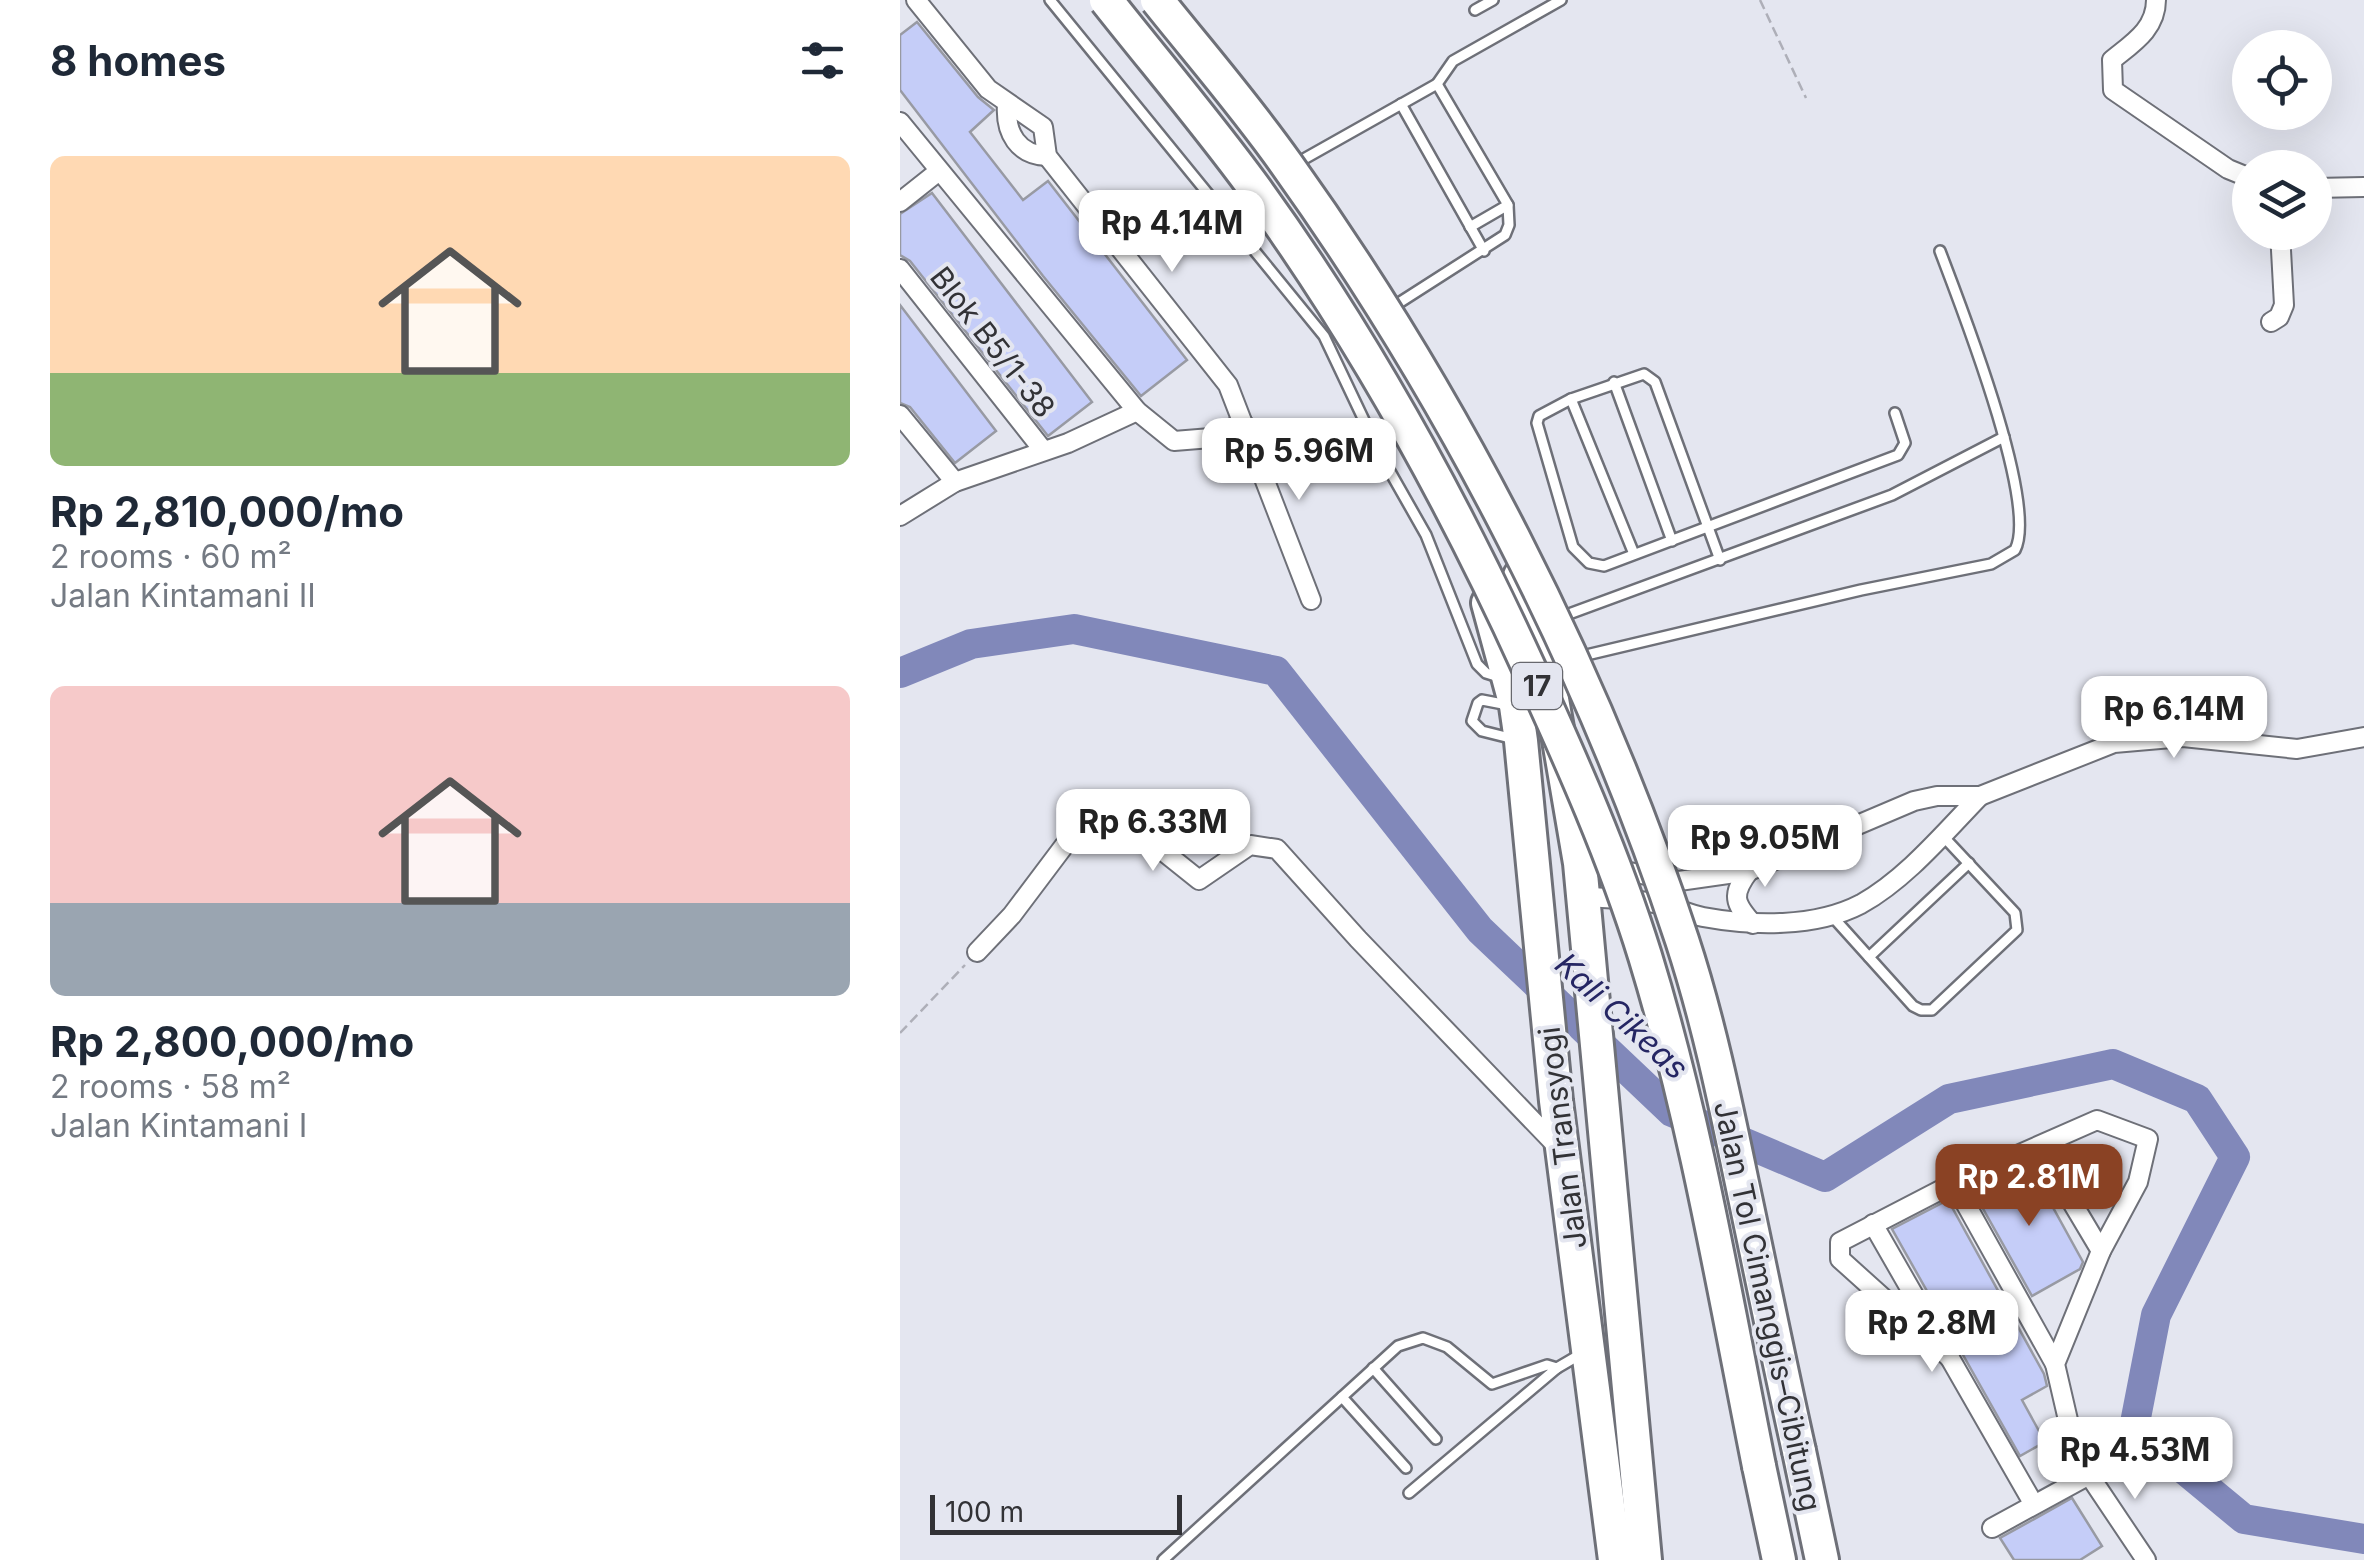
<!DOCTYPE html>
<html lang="en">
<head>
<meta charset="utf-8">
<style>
	body { margin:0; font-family:Inter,sans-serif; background:#f6f6f7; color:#1f2937; height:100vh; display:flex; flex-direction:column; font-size:38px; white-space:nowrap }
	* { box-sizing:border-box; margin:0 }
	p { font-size:32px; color:#747a83 }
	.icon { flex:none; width:55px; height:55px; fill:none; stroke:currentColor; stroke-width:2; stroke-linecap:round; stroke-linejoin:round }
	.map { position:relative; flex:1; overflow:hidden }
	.details { display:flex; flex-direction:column; background:#fff; width:900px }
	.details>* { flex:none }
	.tools { position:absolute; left:1332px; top:30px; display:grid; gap:20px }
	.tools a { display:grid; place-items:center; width:100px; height:100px; border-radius:50%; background:#fff; box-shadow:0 10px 40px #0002; font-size:50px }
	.scale { position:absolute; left:30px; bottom:25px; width:252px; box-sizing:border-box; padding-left:10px; border:5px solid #323236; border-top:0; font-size:28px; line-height:35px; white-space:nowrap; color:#323236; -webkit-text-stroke:8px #e4e6f0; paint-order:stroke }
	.price { position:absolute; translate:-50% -85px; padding:0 22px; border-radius:20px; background:#fff; color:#222; font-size:32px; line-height:65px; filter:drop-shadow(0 2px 5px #0008) }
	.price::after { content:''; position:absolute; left:50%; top:60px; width:30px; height:22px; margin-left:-15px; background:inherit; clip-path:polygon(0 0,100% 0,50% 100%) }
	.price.selected { background:#8a4224; color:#fff }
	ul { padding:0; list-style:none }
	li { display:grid; align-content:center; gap:20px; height:530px; padding:0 50px }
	li span { display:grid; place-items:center; height:310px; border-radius:15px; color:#555 }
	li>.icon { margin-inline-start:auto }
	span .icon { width:180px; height:180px; fill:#fffc; stroke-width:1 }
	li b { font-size:42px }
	h2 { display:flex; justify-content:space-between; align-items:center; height:120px; padding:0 50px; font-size:42px }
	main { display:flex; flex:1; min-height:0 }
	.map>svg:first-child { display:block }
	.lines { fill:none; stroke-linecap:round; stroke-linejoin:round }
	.river { stroke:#8188ba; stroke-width:30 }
	.building { fill:#c5cdf8; stroke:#989aa3; stroke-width:2.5 }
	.lane-casing { stroke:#6e7078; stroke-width:14 }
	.street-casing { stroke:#6e7078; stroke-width:22 }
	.highway-casing { stroke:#6e7078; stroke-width:38 }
	.path { stroke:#aeafb8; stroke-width:2.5; stroke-dasharray:10 5; stroke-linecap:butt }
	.lane { stroke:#fff; stroke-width:9 }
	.street { stroke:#fff; stroke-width:18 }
	.highway { stroke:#fff; stroke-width:32 }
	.highway-bridge-casing { stroke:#6e7078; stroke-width:38; stroke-linecap:butt }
	.highway-bridge { stroke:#fff; stroke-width:32 }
	.labels { text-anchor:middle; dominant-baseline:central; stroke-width:8; stroke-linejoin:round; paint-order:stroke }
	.shield { fill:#e4e6f0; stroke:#67686e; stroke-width:2.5 }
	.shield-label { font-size:28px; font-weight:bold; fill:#323236 }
	.street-label { font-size:30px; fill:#323236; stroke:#e4e6f0 }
	.water-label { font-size:32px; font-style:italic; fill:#252663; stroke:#e4e6f0 }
</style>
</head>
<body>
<main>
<section class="details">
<h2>8 homes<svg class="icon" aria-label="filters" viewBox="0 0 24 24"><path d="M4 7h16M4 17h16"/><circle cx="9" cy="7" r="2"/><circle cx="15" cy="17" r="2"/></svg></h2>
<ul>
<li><span style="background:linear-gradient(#ffd9b3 70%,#8fb573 0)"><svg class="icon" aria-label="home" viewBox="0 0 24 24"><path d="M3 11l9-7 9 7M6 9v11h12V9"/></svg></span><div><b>Rp 2,810,000/mo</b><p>2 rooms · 60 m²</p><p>Jalan Kintamani II</p></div></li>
<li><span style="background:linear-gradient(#f6c9c9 70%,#9aa5b1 0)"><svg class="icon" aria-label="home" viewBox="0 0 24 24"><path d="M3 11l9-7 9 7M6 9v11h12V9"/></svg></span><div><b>Rp 2,800,000/mo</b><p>2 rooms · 58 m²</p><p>Jalan Kintamani I</p></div></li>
</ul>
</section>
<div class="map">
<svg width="1464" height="1560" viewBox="0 0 1464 1560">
	<rect width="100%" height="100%" fill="#e4e6f0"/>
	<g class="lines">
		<path class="river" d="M0,673L71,644L174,629L376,671L580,930L772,1112L925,1177L1049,1099L1213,1064L1297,1099L1335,1157L1256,1315L1234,1428L1344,1519L1464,1539"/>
	</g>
	<g class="building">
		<path d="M17,22L78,97L94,110L70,132L123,200L148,181L287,360L241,396L143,276L0,90V35Z"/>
		<path d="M32,193L192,402L148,436L10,261L0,255V214Z"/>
		<path d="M0,305L96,431L55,463L10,407L0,403Z"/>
		<path d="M1129,1164L1183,1262L1180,1269L1132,1296L1072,1189Z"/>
		<path d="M1048,1200L1144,1374L1147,1386L1122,1400L1145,1442L1120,1456L992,1229Z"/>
		<path d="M1172,1498L1202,1546L1180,1560H1114L1100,1538Z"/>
	</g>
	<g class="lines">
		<defs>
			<g id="lane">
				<path d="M150,0L424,336L480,454L526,535L577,664L586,673L602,678"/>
				<path d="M575,10L593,0"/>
				<path d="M537,84L553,61L661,0"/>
				<path d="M501,104L584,251"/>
				<path d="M395,164L537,84L608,205L570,227"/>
				<path d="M331,221L355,202"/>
				<path d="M491,308L605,235L609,225L608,205"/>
				<path d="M714,382L772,541"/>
				<path d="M671,399L734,554"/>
				<path d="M820,560L755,382L744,374L671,399L639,416L637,423L673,547L689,563L704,566L998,455L1005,443L995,413"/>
				<path d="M658,618L992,495L1104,437"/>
				<path d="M678,657L961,590L1091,564L1115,550C1139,504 1060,304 1040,251"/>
				<path d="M608,705L582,700L578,703L572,721L582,731L614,739"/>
				<path d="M932,916L1013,1006L1021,1010H1032L1117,930L1115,913L1042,835"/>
				<path d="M969,957L1069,863"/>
				<path d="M473,1368L536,1439"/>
				<path d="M506,1468L442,1397L498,1346L523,1338L547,1347L592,1384L647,1365L657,1368L681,1354"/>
				<path d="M509,1493L657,1368"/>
				<path d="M263,1560L442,1397"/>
			</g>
			<g id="street">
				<path d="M16,0L88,89L143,127L147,156L328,385L411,600"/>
				<path d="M1256,0C1256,29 1233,43 1212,60L1213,90L1328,169L1350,178"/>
				<path d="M107,105C105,133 118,155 147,156"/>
				<path d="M0,122L237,411L274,441L311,438L343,423"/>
				<path d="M1415,188L1464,187"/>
				<path d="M0,202L39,171"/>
				<path d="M0,269L143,450"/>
				<path d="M1371,322L1379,317L1384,305L1380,232"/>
				<path d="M0,415L55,482"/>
				<path d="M0,516L55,482L168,443L237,411"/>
				<path d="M713,869L779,881L849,871L1014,801L1037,796H1080L1214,743L1283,737L1397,749L1464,737"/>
				<path d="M849,871C831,895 834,903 853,924"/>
				<path d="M683,896C708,899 734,899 759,904C774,907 788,914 803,917C852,926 915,928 961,904C1006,879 1044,833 1080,796"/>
				<path d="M77,952L112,915L179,826L210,814L219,816L299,880L350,845L377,849L458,939L657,1146"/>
				<path d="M1139,1147L1201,1251"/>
				<path d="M1054,1183L1155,1364"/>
				<path d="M973,1224L1133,1503"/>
				<path d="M1050,1358L940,1259V1242L1054,1183L1197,1120L1248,1139L1238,1182L1201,1251L1155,1364L1168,1420L1189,1475L1246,1560"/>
				<path d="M1092,1528L1189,1475"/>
			</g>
			<g id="highway">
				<path d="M620,576L646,664L680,863L745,1560"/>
				<path d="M588,603L616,706L621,741L656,1101L715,1560"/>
				<path d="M899,1451L922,1560"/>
				<path d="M859,1466L879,1560"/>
			</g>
		</defs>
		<use href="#lane" class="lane-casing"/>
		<use href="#street" class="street-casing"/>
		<use href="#highway" class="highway-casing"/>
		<g class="path">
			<path d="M860,0L906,98"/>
			<path d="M0,1033L65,965"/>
		</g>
		<use href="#lane" class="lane"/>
		<use href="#street" class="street"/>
		<use href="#highway" class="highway"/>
		<defs>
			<g id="highway-bridge">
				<path d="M206,0C255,62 306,122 353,186C462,336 552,499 629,668C672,762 714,856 745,956C796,1122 825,1296 859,1466"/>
				<path d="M257,0C301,55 347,108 387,165C553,397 693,669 782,940C808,1019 825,1101 842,1183C861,1272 879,1362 899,1451"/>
			</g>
		</defs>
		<use href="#highway-bridge" class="highway-bridge-casing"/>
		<use href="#highway-bridge" class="highway-bridge"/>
	</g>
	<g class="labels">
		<rect class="shield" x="612" y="663" width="50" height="46" rx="8"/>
		<g class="shield-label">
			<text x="637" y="686">17</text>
		</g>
		<g class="street-label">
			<text transform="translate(93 342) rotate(52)">Blok B5/1-38</text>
			<text transform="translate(662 1138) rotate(-97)">Jalan Transyogi</text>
			<text transform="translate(868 1306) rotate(78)">Jalan Tol Cimanggis–Cibitung</text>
		</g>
		<g class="water-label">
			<text transform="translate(722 1016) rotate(43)">Kali Cikeas</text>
		</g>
	</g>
</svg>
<div class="tools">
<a><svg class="icon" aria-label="locate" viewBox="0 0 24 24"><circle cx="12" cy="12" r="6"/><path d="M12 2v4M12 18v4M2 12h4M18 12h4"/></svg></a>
<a><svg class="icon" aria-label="layers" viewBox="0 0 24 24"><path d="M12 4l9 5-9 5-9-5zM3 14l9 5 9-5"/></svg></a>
</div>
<div class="scale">100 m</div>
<b class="price" style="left:272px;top:275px">Rp 4.14M</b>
<b class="price" style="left:399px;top:503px">Rp 5.96M</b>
<b class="price" style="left:1274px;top:761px">Rp 6.14M</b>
<b class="price" style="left:253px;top:874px">Rp 6.33M</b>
<b class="price" style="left:865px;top:890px">Rp 9.05M</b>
<b class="price selected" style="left:1129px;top:1229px">Rp 2.81M</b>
<b class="price" style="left:1032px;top:1375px">Rp 2.8M</b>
<b class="price" style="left:1235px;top:1502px">Rp 4.53M</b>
</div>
</main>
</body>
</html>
